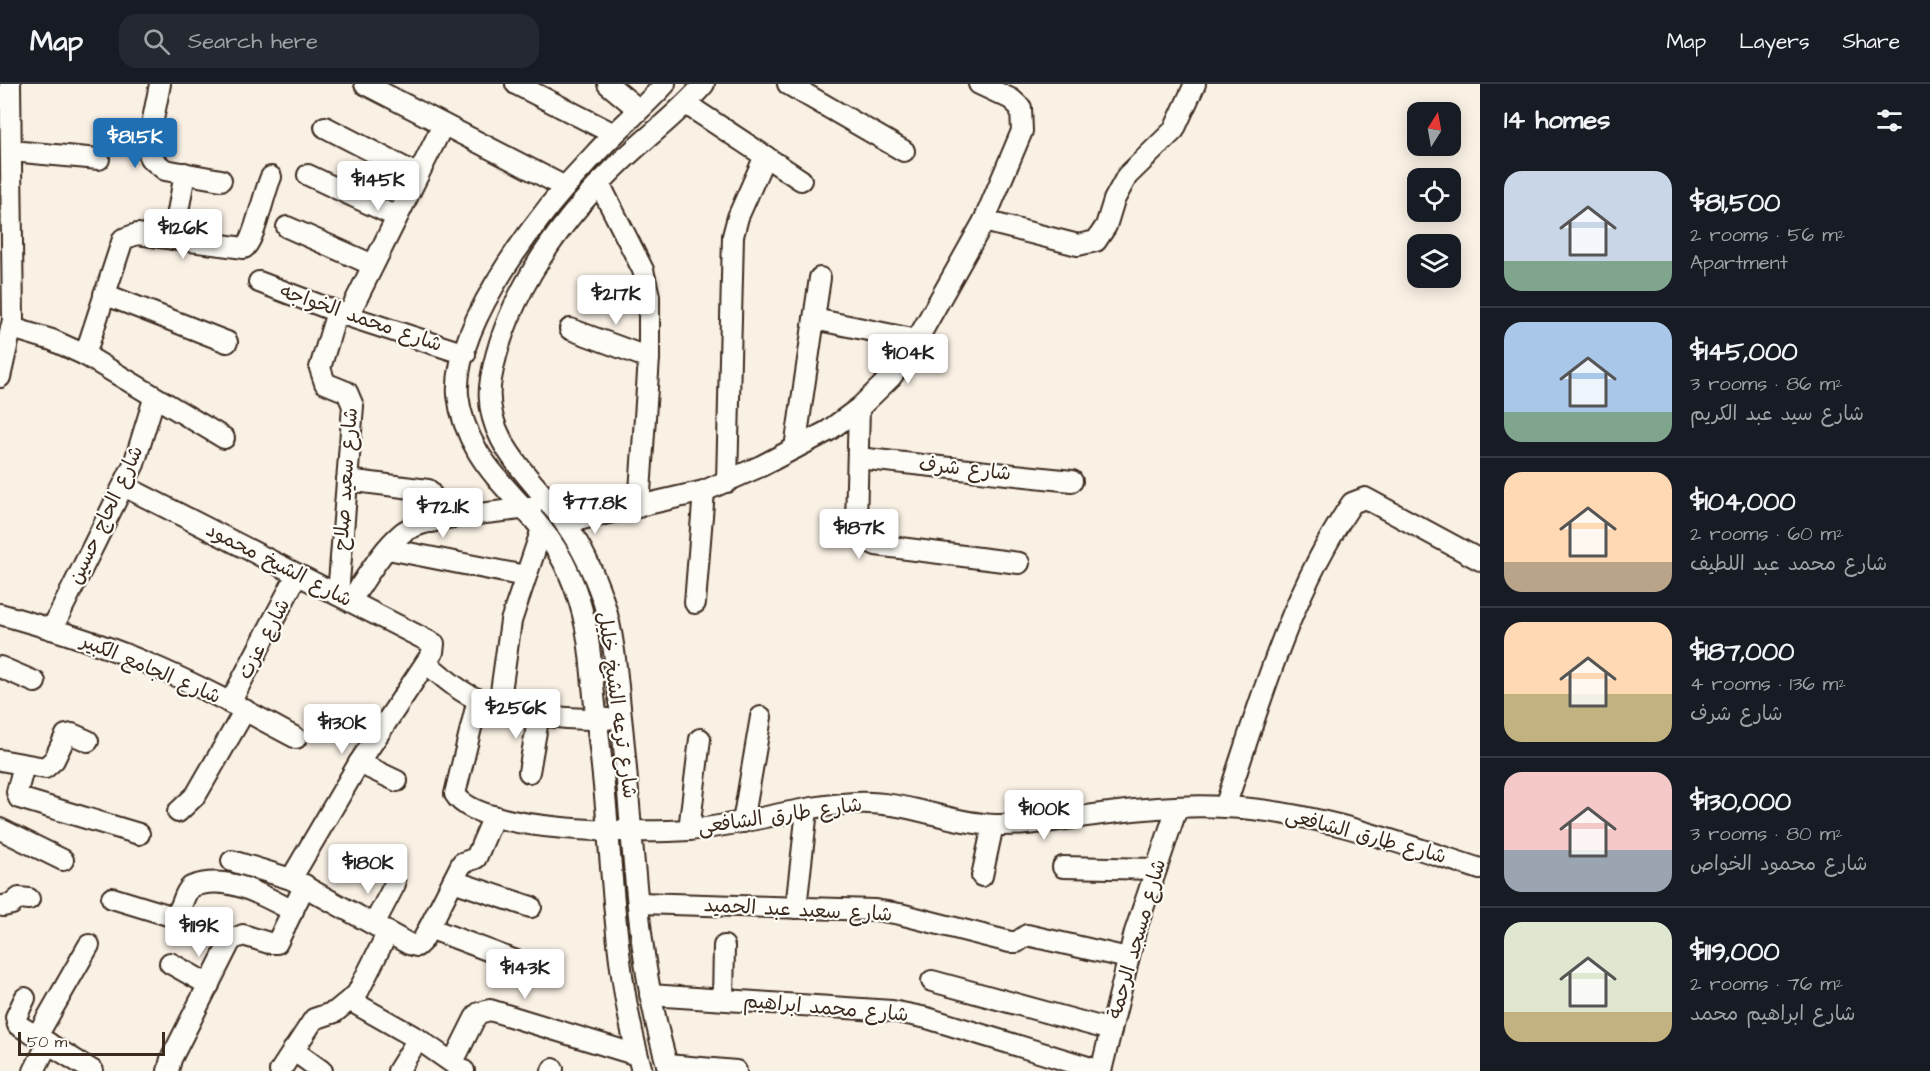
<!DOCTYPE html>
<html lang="en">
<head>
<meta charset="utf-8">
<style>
	body { margin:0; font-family:"Architects Daughter","Playpen Sans Arabic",sans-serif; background:#242831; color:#f1f3f6; height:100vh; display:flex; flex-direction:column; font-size:22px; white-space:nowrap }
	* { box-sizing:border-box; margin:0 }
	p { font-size:20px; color:#9ea1a6 }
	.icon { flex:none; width:33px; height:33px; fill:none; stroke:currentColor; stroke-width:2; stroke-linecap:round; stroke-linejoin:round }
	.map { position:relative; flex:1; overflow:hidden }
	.drawer { display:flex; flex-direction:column; background:#171b24; width:450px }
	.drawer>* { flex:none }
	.needle { width:39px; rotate:11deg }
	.tools { position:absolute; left:1407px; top:18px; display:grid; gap:12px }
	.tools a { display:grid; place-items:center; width:54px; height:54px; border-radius:12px; background:#171b24; box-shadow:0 3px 15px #0003; font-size:30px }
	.scale { position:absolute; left:18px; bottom:15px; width:147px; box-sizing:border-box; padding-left:6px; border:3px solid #3b2a1e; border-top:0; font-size:16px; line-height:21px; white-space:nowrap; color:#3b2a1e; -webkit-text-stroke:4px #fdfcf7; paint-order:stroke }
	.price { position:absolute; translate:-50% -51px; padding:0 14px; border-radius:6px; background:#fff; color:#222; font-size:20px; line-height:39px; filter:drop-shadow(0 2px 3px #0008) }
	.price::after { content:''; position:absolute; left:50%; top:36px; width:18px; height:14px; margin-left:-9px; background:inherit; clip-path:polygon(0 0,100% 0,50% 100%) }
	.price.selected { background:#1f6fb2; color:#fff }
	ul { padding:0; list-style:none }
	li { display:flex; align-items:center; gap:18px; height:150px; padding:0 24px }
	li+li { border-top:2px solid #363941 }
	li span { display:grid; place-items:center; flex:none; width:168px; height:120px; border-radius:18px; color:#555 }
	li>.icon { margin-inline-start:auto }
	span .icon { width:72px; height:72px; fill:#fffc; stroke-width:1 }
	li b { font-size:26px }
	h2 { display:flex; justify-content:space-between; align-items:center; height:72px; padding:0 24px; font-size:26px }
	header { display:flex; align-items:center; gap:36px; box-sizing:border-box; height:84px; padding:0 30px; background:#171b24; border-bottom:2px solid #363941 }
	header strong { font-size:28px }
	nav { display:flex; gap:33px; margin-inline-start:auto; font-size:21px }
	.search { width:420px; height:54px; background:#242831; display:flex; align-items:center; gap:15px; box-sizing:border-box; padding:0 21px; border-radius:18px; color:#9ea1a6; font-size:22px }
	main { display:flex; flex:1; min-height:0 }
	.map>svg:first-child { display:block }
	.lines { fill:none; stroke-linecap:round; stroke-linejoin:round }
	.minor-casing { stroke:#3b2a1e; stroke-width:24 }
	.minor { stroke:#fdfcf7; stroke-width:20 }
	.labels { text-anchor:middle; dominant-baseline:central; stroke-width:4.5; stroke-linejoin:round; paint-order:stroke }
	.street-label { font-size:20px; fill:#3b2a1e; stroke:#fdfcf7 }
</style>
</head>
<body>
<header>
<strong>Map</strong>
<div class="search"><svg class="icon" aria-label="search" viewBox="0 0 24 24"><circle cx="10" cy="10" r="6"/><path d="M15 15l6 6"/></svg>Search here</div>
<nav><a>Map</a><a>Layers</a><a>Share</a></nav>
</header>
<main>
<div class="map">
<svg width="1480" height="987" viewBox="0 0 1480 987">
	<rect width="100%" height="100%" fill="#faf1e5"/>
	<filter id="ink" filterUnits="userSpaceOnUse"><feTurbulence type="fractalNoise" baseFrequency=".0167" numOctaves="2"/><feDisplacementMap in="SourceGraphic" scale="12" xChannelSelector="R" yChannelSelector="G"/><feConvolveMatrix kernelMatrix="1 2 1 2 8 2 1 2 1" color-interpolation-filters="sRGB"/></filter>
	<g filter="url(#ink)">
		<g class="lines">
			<defs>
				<g id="minor">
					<path d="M160,0L148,61L150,74L165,86L221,96"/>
					<path d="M365,0L565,103"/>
					<path d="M516,0L614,50"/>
					<path d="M608,0L638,25"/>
					<path d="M788,0L904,67"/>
					<path d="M686,20L801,96"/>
					<path d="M325,43L418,91"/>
					<path d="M11,67L99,75"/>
					<path d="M308,91L397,133"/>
					<path d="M599,99L643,186L649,212V274L639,423"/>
					<path d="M984,137L1078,161L1096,157L1106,142L1114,116L1127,92L1174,46L1195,0"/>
					<path d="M287,143L373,181"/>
					<path d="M173,155L185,89"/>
					<path d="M259,198L348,232L465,270"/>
					<path d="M104,210L227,258"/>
					<path d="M337,228L320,284L325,299L347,308L353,322L338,511"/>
					<path d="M348,232L443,41"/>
					<path d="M814,235L917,256"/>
					<path d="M12,244L52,256L85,271L224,354"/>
					<path d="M570,245L649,274"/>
					<path d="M85,271L123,155L137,150L244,164C254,158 264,108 271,93"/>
					<path d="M0,293L13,236L10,0"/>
					<path d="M859,324L856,439L861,454L876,461L1019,479"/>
					<path d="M795,364L820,194"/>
					<path d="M858,374L1072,397"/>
					<path d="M347,396L428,406L433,413L432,438"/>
					<path d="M727,398L733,152L738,133L765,72"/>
					<path d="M124,402L434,560L433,568L359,679L291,795"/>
					<path d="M565,439L704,407L761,382L828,347L859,324L891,293L917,256L984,137L1022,47L1021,24L1011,15L979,0"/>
					<path d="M388,465L525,492"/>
					<path d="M350,517C366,495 380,468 401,450C424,430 500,430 532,423"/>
					<path d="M695,519L704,407"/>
					<path d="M0,530C49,544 97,558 144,578C197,600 246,627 296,654"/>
					<path d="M52,545L134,380L154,315"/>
					<path d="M426,579C439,589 452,602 467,610C503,630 566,636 608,635"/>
					<path d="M0,583L35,598"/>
					<path d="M478,615L455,710C478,750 646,749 689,746C745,741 799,722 855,719C904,716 947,739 995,741C1034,742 1072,733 1110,729C1147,724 1188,721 1225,723C1313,727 1397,758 1480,785"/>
					<path d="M230,619L297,491"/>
					<path d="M499,622L511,537L542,445"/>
					<path d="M0,676L45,684L54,676L66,651L72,650L88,657"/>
					<path d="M359,679L397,697"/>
					<path d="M24,681L17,708L19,714L139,750"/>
					<path d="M529,688L539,630"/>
					<path d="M1225,723C1260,619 1290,510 1352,419L1365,414L1480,476"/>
					<path d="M178,728L196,711L245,626"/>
					<path d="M743,738L761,633"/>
					<path d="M0,745L63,776"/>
					<path d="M689,746L700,655"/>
					<path d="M232,777L291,795L409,860L417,862L423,856L462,779L476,774L494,732"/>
					<path d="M1063,783L1156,785"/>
					<path d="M982,792L993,741"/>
					<path d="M453,797L531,823"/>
					<path d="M112,814L171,832C184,828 181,812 191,803C227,789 262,811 293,827"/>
					<path d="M639,819L875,826L900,830L1010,858H1017L1027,851L1128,874"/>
					<path d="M3,822L12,820L19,814L29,815"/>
					<path d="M796,824L807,726"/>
					<path d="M374,840L395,800"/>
					<path d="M429,844L519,878"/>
					<path d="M170,879L209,901"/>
					<path d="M932,897L1111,946"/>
					<path d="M650,911L892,927L927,934L1101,987"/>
					<path d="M25,914L16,933L18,941L93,987"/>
					<path d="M723,915L724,862"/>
					<path d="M351,917L418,955L464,987"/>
					<path d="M37,952L89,861"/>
					<path d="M293,966L322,987"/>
					<path d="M453,978L475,934L479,929L490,926L637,971"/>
					<path d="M667,981L736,987"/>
					<path d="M34,987L48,959"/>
					<path d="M168,987L171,975L231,856L243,851L269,859H277L305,801"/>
					<path d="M280,987L314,935L335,928L357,910L388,848"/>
					<path d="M398,987L418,955"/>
					<path d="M552,987L553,985"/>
					<path d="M642,987C619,908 615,829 608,747C605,705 600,663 595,621C592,595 591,569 586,544C579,508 564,472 541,444C520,418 495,396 478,368C468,351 460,330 458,311C453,237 546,121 595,70C617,46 643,24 665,0"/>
					<path d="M669,987C635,876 634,756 622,642C617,600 616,557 603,516C594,490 583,465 567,442C536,396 480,357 491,295C506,209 565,130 627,72C653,48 681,27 704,0"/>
					<path d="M1101,987L1135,848L1177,724"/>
				</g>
			</defs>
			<use href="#minor" class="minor-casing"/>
			<use href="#minor" class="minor"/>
		</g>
	</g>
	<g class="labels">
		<g class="street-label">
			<text transform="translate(361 234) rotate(19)">شارع محمد الخواجه</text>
			<text transform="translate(965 385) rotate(6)">شارع شرف</text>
			<text transform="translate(346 395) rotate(-86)">شارع سعيد صلاح</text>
			<text transform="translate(106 431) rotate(-65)">شارع الحاج حسين</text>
			<text transform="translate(279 481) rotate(27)">شارع الشيخ محمود</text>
			<text transform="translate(264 555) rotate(-62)">شارع عزت</text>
			<text transform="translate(151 585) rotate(23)">شارع الجامع الكبير</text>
			<text transform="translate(617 621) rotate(82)">شارع ترعه الشيخ خليل</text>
			<text transform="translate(780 732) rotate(-8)">شارع طارق الشافعى</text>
			<text transform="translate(1366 752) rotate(15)">شارع طارق الشافعى</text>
			<text transform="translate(798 826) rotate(3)">شارع سعيد عبد الحميد</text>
			<text transform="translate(1137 855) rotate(-74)">شارع مسجد الرحمة</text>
			<text transform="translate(826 924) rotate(5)">شارع محمد ابراهيم</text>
		</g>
	</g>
</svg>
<div class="tools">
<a><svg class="needle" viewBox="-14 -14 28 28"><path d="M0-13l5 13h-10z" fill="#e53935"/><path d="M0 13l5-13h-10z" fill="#9ea1a6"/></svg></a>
<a><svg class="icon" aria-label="locate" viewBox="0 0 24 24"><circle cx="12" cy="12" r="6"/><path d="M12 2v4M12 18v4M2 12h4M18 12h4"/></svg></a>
<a><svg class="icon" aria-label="layers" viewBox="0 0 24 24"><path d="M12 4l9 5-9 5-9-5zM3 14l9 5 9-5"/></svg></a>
</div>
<div class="scale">50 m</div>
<b class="price selected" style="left:135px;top:85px">$81.5K</b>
<b class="price" style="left:378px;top:128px">$145K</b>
<b class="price" style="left:183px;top:176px">$126K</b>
<b class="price" style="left:616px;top:242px">$217K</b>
<b class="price" style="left:908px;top:301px">$104K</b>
<b class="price" style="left:595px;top:451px">$77.8K</b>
<b class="price" style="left:443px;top:455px">$72.1K</b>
<b class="price" style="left:859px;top:476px">$187K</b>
<b class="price" style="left:516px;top:656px">$256K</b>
<b class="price" style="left:342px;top:671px">$130K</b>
<b class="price" style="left:1044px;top:757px">$100K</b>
<b class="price" style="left:368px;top:811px">$180K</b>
<b class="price" style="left:199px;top:874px">$119K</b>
<b class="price" style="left:525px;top:916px">$143K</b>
</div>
<section class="drawer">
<h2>14 homes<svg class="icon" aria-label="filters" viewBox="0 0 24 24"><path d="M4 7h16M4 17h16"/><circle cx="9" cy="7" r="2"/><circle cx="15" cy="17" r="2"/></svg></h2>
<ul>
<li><span style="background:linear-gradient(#c9d6e8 75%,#7fa58c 0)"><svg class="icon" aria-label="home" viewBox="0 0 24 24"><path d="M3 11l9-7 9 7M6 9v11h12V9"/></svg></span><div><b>$81,500</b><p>2 rooms · 56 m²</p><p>Apartment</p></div></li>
<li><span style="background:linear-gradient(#a9c7e8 75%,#7fa58c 0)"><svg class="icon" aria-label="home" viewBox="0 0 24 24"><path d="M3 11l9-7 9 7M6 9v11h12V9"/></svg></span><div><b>$145,000</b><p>3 rooms · 86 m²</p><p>شارع سيد عبد الكريم</p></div></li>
<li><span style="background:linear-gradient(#ffd9b3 75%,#b9a48a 0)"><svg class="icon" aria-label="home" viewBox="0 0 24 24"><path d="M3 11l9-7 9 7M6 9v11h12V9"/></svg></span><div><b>$104,000</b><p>2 rooms · 60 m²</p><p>شارع محمد عبد اللطيف</p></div></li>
<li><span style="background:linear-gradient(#ffd9b3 60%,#c2b280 0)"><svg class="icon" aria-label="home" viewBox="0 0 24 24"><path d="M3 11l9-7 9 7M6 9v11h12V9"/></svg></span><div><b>$187,000</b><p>4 rooms · 136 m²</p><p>شارع شرف</p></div></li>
<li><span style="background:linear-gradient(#f6c9c9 65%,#9aa5b1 0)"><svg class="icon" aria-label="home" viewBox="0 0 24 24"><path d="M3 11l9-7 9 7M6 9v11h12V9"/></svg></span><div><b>$130,000</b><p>3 rooms · 80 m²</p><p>شارع محمود الخواص</p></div></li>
<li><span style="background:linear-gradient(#dfe7d0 75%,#c2b280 0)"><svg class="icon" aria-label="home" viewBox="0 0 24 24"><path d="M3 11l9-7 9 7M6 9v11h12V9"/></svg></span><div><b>$119,000</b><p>2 rooms · 76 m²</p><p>شارع ابراهيم محمد</p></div></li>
</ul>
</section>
</main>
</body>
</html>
